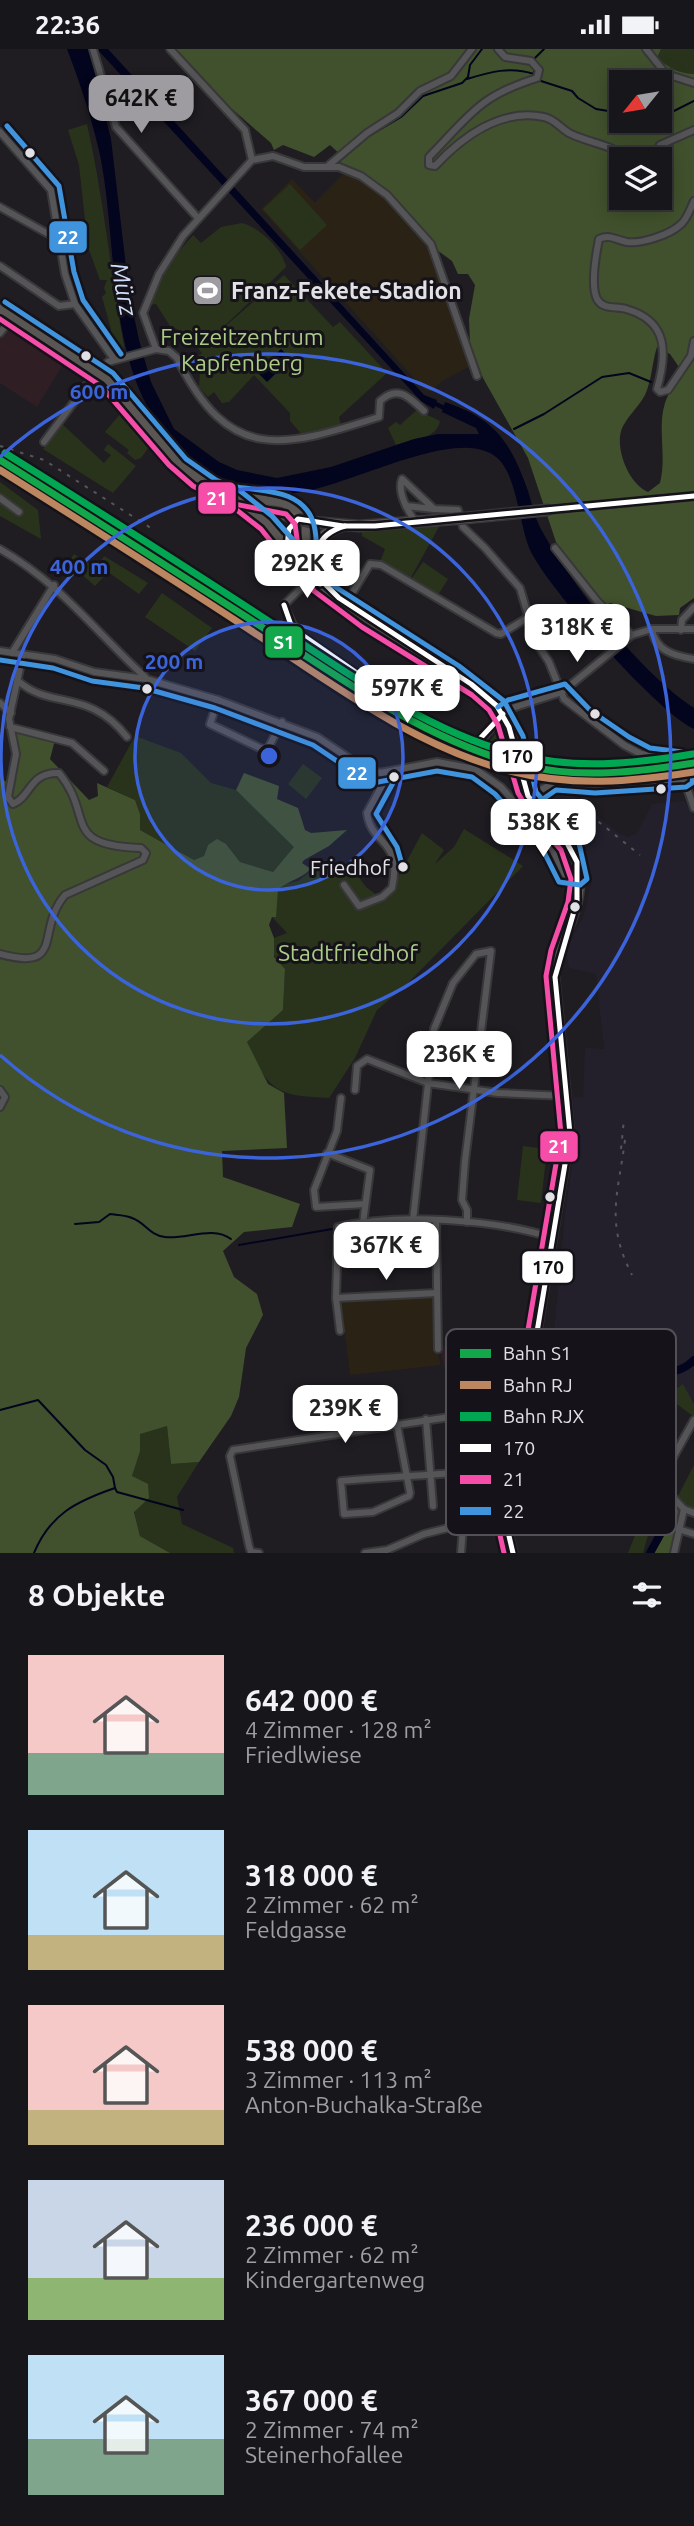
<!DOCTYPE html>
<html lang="de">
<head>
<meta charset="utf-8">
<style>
	body { margin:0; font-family:Ubuntu,sans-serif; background:#242327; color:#f1f3f6; height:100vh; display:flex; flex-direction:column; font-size:26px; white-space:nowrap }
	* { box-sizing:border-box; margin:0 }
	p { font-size:23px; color:#9e9fa2 }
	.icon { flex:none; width:38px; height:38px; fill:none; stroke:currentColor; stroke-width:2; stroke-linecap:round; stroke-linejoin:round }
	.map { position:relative; height:1504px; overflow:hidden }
	.sheet { display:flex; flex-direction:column; background:#17161a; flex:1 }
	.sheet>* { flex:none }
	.needle { width:46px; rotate:240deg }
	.controls { position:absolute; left:609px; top:21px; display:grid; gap:14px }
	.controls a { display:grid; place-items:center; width:63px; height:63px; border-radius:0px; background:#17161a; box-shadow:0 4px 18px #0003,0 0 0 2px #363539; font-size:35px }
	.price { position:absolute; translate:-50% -60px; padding:0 16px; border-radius:14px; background:#fff; color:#222; font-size:23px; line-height:46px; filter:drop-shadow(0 2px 4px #0008) }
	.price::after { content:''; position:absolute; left:50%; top:42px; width:21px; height:16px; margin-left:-10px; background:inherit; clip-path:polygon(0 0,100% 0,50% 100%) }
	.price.current { background:#9e9ca1; color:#111 }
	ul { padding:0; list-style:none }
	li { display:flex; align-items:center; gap:21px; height:175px; padding:0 28px }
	li span { display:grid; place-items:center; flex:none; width:196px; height:140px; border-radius:0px; color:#555 }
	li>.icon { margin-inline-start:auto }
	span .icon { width:84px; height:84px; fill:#fffc; stroke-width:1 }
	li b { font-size:30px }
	h2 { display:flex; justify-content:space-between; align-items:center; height:84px; padding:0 28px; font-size:30px }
	.status { display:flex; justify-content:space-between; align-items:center; height:49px; padding:0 35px; background:#17161a; direction:ltr }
	.status svg { height:19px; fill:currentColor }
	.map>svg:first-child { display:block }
	.commercial { fill:#2f1e23 }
	.built { fill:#23202c }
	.education { fill:#292215 }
	.green { fill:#29331b }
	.forest { fill:#41512d; fill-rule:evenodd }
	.water { fill:#03041d }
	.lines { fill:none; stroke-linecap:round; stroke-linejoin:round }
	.stream { stroke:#03041d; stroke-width:2 }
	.canal { stroke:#03041d; stroke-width:4.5 }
	.river { stroke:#03041d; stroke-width:8 }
	.highway-tunnel { stroke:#3c3a3f; stroke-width:10; stroke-dasharray:10 5; stroke-linecap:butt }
	.minor-casing { stroke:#38373a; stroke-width:10 }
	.major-casing { stroke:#38373a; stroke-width:11 }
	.highway-casing { stroke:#38373a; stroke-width:13 }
	.minor { stroke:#555457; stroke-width:6 }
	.major { stroke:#5a5654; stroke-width:8 }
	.highway { stroke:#625c57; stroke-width:10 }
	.rail { stroke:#565559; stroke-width:2; stroke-dasharray:3.5 7; stroke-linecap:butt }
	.minor-bridge-casing { stroke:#38373a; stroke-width:10; stroke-linecap:butt }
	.highway-bridge-casing { stroke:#38373a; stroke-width:13; stroke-linecap:butt }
	.minor-bridge { stroke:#555457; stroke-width:6 }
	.highway-bridge { stroke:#625c57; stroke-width:10 }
	.bus-1-casing { stroke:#151319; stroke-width:10 }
	.bus-2-casing { stroke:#151319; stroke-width:10 }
	.bus-3-casing { stroke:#151319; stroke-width:10 }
	.bus-1 { stroke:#fff; stroke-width:5 }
	.bus-2 { stroke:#f54da8; stroke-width:5 }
	.bus-3 { stroke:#4094de; stroke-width:5 }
	.rail-1-casing { stroke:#151319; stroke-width:12 }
	.rail-2-casing { stroke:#151319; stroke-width:12 }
	.rail-3-casing { stroke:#151319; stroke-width:12 }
	.rail-1 { stroke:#13a74c; stroke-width:7 }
	.rail-2 { stroke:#bb8660; stroke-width:7 }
	.rail-3 { stroke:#00a651; stroke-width:7 }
	.ring { fill:none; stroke:#3b64da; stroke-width:3.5 }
	.bus-dot { fill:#e2e1e5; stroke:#151319; stroke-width:2.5 }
	.labels { text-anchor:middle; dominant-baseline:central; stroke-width:6; stroke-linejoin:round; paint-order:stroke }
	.bus-label { font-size:21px; fill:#e2e1e5; stroke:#151319; text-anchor:end }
	.poi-label { font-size:23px; font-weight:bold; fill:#e2e1e5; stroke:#151319; text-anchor:start }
	.park-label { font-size:23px; fill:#abcb87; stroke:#151319 }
	.water-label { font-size:24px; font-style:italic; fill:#d2e1fb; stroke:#151319 }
	.key { fill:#151319; stroke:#525156; stroke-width:2 }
	.key-label { font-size:19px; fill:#e2e1e5 }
	.centre { fill:#3b64da; stroke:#151319; stroke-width:3.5 }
	.ring-label { font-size:21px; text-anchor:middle; font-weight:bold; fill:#3b64da; stroke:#151319; stroke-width:6; stroke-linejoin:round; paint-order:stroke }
	.line-badge { stroke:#151319; stroke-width:2.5 }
	.badge-label { font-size:19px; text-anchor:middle; font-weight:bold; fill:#fff }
	.pale-badge-label { font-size:19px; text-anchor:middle; font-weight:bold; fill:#111 }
</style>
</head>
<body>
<div class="status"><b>22:36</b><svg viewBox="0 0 49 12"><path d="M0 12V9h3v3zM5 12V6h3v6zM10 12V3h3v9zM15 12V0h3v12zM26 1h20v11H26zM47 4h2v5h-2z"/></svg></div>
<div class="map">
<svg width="694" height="1504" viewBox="0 0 694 1504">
	<rect width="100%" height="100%" fill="#1f1d22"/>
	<g class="commercial">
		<path d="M8,277L65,312L37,358L0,334V289Z"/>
		<path d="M488,1294L502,1340L475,1362L456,1360L439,1298Z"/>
	</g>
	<path class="built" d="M561,737L618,784L629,788L637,784L652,755L684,752L694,767V1355L683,1335L566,1414L527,1424L495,1410L487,1399L486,1384L530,1347L535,1330L552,1303L565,1165L576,1087L573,1048H583L585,999L604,1000L596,925L569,919L566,901L584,866L592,830L576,793L540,750Z"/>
	<g class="education">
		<path d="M345,123L355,127L390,154L419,184L430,201L469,318L442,332L430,343L424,340L261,160L292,130L315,154Z"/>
		<path d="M434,1248L436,1298L441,1316L350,1326L341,1252Z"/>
	</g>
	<g class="green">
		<path d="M661,0H694V25C678,24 670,19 657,9Z"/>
		<path d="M87,75C104,151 111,227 125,303L115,306L107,295L111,280L102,248L106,244L104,239L107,231H100L88,198L79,116L68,81Z"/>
		<path d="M290,135L327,176L300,201L263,160Z"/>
		<path d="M242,174C259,178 283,201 286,218L214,287L284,226L333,278L340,273L387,324L339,368L342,380L304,388L290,372V364L254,326L229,353L222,354L214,343L208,348L199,338L200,321L195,310L202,304L195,296L205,286H212L209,283L194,294H180L185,284L170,277L156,255L150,256L169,214L193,186L201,194L221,178Z"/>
		<path d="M128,361L152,394L141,409L135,411L127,404L129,401L105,383L121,364Z"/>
		<path d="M417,361L440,372C437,390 412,391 396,396L388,379L396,373L400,376Z"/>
		<path d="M62,375L104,414L111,406L104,401L108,395L136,417L113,444L43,400Z"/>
		<path d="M0,433L38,461L41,490L0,467Z"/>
		<path d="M440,476L410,530L380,513L385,500L362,487V482Z"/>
		<path d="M74,505L96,519L104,507L148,534L139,545L108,523L95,537L68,513Z"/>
		<path d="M423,513L448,530L438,546L412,529Z"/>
		<path d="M162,544L212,579L195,602L145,568Z"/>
		<path d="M496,684L504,685L512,711L483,702Z"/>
		<path d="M135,687L181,704L211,734L236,741L295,798L273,823L240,813L226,795L208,796L204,807L194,811L140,781V765L135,751L107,738Z"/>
		<path d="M303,715L322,729L306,750L288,735Z"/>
		<path d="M464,780L523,817L406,936L377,961L355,1009L329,1049C276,1047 268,1042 247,993L283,961L285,920C273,911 272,903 274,889L287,884L272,868L278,841L285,835L298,832L321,814L351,818L366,838L382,850L395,834L422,784L444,801L435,815L454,798Z"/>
		<path d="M523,1097L547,1100L541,1154L517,1151Z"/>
		<path d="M683,1335L694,1355V1368L677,1355L627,1415L600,1403L599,1393Z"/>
		<path d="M167,1377L171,1415L199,1413L177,1448L182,1475L233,1499L234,1504H170L140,1487C135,1468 131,1449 132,1430C133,1414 140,1401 140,1384Z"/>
		<path d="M694,1416V1461L677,1449Z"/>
		<path d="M647,1457L652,1472L643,1504H628Z"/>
	</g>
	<g class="forest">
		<path d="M176,0H661L657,9C670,19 678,24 694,25V549L680,559L679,566L656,567L610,554L605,557L556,493L528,409L483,329L470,294L469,270L475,236L468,225H458L452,212L437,201L421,177L383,138L340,115L343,108L330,96L314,108L283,96L274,101L271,94L231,59ZM621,33H660V72H621ZM621,110H660V149H621ZM657,298L670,305L683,324C677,333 668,344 665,354C657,379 667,407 660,434L648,443C628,435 613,396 623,377C629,366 639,357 645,346C652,331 652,313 657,298Z"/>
		<path d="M15,679L55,691L50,710L89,751L98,747L97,734L135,751L140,765V781L194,811L204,807L208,796L217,790L226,795L240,813L273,823L294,798L236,741L244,724L279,737L277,750L298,759L305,781L311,784L347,781L329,797L304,811L302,814L311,820C298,832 288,831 278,841L276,868H272L269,876L274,889V908L285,920L283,961L247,993L268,1035L284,1044L287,1099L222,1102L223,1128L300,1155L292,1178L244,1183L223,1202L234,1228L257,1245L263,1266L246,1299L239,1348L231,1367L199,1413L171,1415L167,1377L140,1385V1402L132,1427L148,1435L149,1449L134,1463L140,1487L170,1504H0V727L6,733L15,734L18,705Z"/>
		<path d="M676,1456L681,1464L670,1504H654L672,1471Z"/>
	</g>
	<g class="water">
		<path d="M67,0H89L111,90L129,243L139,291L151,333L174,380L219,413L237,421L277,429L331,418L414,390L438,385H479L476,379L442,363L445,353C496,370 511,394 528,442C532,455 535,470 542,482C573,538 641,624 694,659V680C657,663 548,539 530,501C519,476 517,424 496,408C453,374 338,446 283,445C263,444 242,438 223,432C210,428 196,417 186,408C103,332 120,206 100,106C92,70 80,34 67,0Z"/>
		<path d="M97,0H108L424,346L437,351L434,360L421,352Z"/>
		<path d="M281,300L291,310L267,333L257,323Z"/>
	</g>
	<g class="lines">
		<g class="stream">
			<path d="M535,9L544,0"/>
			<path d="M467,30C490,23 510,17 534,25V19"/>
			<path d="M541,32L572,42L578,49L596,60L621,64"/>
			<path d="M660,69L694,52"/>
			<path d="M342,110L369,87L401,68L423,47L462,34L468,28L470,16L482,0"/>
			<path d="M514,380L544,365L602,328L629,324L651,333"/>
			<path d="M75,1175L99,1173L110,1165C117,1166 126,1166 132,1169C146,1174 149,1186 165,1188C185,1191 213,1176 231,1190"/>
			<path d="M239,1196L332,1180"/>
			<path d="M0,1361L38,1351L85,1401L106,1416L113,1428L115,1439"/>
			<path d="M34,1504C50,1465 77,1452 115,1439L117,1443L183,1461"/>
		</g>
		<path class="canal" d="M431,353L449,361"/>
		<path class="river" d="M650,1504L666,1475L669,1457C651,1428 612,1419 579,1421C560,1422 540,1432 521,1427C506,1423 489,1415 483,1401C469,1367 536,1345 560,1336C577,1331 595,1324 612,1322C640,1321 672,1333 694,1311"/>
		<path class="highway-tunnel" d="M547,461L694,447"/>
		<defs>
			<g id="minor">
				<path d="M93,0L116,78L197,168"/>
				<path d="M170,0L245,81L252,111"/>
				<path d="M498,0L505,8L531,12L539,21L537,29C479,47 470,66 429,108V116L435,117C462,88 501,59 544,68C555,70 562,81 571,85C593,95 610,95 630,110"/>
				<path d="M646,0L666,25L694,34"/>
				<path d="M0,83L51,141L65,225L75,255L114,310"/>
				<path d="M651,110L660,96L694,81"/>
				<path d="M329,116L367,84L398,64L420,42L451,27L472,0"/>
				<path d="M694,152C690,160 687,171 680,176C669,186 641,195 627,193C616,191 610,185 599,190C596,205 590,236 597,250C603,261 616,257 626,260C669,272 667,305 657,340L660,343L668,341L691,307L694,292"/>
				<path d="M0,158L61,192"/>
				<path d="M0,217L59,257L75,255"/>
				<path d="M0,284L12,268"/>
				<path d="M156,300L143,264L159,225L183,187L252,111L273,107L304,118H339L361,127L387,146L431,195L477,327"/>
				<path d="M44,393L92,329L108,313L156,300L169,302L177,309C229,415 282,399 379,368L380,352C398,335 410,349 424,362"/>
				<path d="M0,449L19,463"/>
				<path d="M406,457L434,460"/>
				<path d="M416,473C408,463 397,443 402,430L434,460L458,461L463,478L485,499L520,539L536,593L549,613L564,650L624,696L641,705L677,710L694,759"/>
				<path d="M555,499L598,553L632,586"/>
				<path d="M0,500C61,535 94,581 145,628"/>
				<path d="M312,528L284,556L295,581L357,624L365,634C386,647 455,699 477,695L509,660L562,643L632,586L652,580H694"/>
				<path d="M345,556L370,515L381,516L496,584L501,585L527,569"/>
				<path d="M652,580C655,602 675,607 694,610"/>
				<path d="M681,581L682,571L694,558"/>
				<path d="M0,602L55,610L94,623L146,630L218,651L317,688L356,714L380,724L437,713L475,720L501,738L547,790L565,826L579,827"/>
				<path d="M12,604L54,536"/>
				<path d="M18,632C51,661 89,639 127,688"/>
				<path d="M218,651L210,675L260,699L267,701L282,673"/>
				<path d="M0,654L11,664"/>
				<path d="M10,678L72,694L104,722"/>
				<path d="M537,743L560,731L594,735L694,729"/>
				<path d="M344,836L359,857L382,848L392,839C403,789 371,797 367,764L385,731V725"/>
				<path d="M0,905C66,923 35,881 65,846L143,811L146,804L141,799C60,796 95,768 59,724C29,723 31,748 13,755L8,748L16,705L9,670L23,605"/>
				<path d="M0,1041L5,1048L0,1058"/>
				<path d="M355,1041L357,1017L367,1010L428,1034L498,1044L566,1047"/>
				<path d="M341,1049L337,1082L314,1141L316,1158L365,1155"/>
				<path d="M327,1104L370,1121L363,1174"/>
				<path d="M413,1171L434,980L453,934L476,905L491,902L465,1112L462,1151L467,1161V1173"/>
				<path d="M436,1172L438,1300"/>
				<path d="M336,1249L437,1244"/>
				<path d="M340,1282L336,1249L338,1178C398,1164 495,1170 553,1189"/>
				<path d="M454,1357L462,1378L459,1396L464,1465L461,1504"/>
				<path d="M426,1370L433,1457"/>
				<path d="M397,1375L410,1444L409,1447L373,1463L344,1465L341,1432C380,1429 420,1426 459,1424"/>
				<path d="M661,1436L660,1432L694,1371"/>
				<path d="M661,1436L684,1460L694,1464"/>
				<path d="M678,1480L694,1485"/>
				<path d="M259,1504L251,1503L249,1497L230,1407L233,1401L456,1367"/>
				<path d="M365,1504L387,1501L424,1485L456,1477L519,1450L550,1447L646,1449L661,1436"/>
				<path d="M674,1504L684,1460"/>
			</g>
			<g id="major">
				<path d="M0,260L108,331L180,416L212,439L234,448L267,474L304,520L328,544L488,648C523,682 509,710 528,745C545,779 581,793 580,835C579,868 557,896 555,928L570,1085L536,1289L526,1321L482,1364L474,1377L469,1396L475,1416L505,1470L513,1504"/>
				<path d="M234,446L283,454L300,465"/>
				<path d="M306,477L305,503L311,525"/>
			</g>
			<g id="highway">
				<path d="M259,458L298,470L287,486"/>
				<path d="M466,469L547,461"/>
				<path d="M311,473L359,477L454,470"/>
				<path d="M314,515C313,493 323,484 342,477"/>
			</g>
		</defs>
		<use href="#minor" class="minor-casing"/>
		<use href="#major" class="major-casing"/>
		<use href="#highway" class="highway-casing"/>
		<use href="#minor" class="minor"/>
		<use href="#major" class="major"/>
		<use href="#highway" class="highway"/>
		<g class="rail">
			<path d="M0,397L44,411L154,481"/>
			<path d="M574,753L640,806"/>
			<path d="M625,1091C618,1146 605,1173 632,1226"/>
			<path d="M621,1100L624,1070"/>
		</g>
		<defs>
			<path id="minor-bridge" d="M522,754L537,743"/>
			<g id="highway-bridge">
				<path d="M298,470L311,473"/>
				<path d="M454,470L466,469"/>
			</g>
		</defs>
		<use href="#minor-bridge" class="minor-bridge-casing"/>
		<use href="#highway-bridge" class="highway-bridge-casing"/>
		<use href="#minor-bridge" class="minor-bridge"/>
		<use href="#highway-bridge" class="highway-bridge"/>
		<defs>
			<g id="bus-1">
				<path d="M320,535C313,507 314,486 345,477"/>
				<path d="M284,556L291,576L298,583L357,624L365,634L450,687L474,696L503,665"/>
				<path d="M513,1504L505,1470L475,1416L469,1396L474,1377L482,1364L526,1321L536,1289L570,1085L555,928L577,852V813L566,792L528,747L509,678L497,657L471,635L339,549L287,497L289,480L298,470L343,477H375L694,447"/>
			</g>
			<g id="bus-2">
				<path d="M0,270L101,337L169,416L193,437L224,453L286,465L295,475L301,520L314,542L362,578L472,646L489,661L498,676L518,744L531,766L561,801L571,830L568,853L551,901L546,927L561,1085L527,1287L518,1316L475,1359L466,1374L460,1395L467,1419L497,1473L504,1504"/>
				<path d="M229,455L261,480L300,529"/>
				<path d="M502,1465L535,1456L647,1458L667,1443"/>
			</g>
			<g id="bus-3">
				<path d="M7,77L59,137L74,223L83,251L121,305"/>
				<path d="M236,438C265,442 305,441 314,476C318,491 315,506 319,520"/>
				<path d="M0,611L53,619L92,632L144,639L215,659L313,696L352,722L378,733L437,722L472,728L495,745L540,795L559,833L580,836L587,830L579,794L536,743L523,687L504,652L459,617L334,537L272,467L239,441L216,431L186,410L113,324L5,253"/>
				<path d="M498,658L508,651L565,635L591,662L629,688L650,699L682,703L693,726L692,734L686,738L595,744L556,741L523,764"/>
				<path d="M394,725L393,734L376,765L397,798L403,819"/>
			</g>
		</defs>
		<use href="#bus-1" class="bus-1-casing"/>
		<use href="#bus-2" class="bus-2-casing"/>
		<use href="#bus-3" class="bus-3-casing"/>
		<use href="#bus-1" class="bus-1"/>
		<use href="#bus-2" class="bus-2"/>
		<use href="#bus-3" class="bus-3"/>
		<defs>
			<path id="rail-1" d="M0,411C84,464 167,517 251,571C333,624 415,685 510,713C572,731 632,724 694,714"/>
			<path id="rail-2" d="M0,421C84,474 168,527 250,581C331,634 415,698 510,722C573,738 631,733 694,723"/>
			<path id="rail-3" d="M5,404C90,457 175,511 259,566C339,618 421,680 514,705C575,721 632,715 693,705"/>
		</defs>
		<use href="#rail-1" class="rail-1-casing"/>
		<use href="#rail-2" class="rail-2-casing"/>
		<use href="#rail-3" class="rail-3-casing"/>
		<use href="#rail-1" class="rail-1"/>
		<use href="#rail-2" class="rail-2"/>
		<use href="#rail-3" class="rail-3"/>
	</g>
	<circle cx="269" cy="707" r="134" fill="#3b64da" fill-opacity=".12"/>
	<g class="ring">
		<circle cx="269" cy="707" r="134"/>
		<circle cx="269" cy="707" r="268"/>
		<path d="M0 408A402 402 0 1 1 0 1006"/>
	</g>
	<defs>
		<symbol id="stadium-square" viewBox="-11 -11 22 22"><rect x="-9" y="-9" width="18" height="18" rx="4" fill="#9e9ca1" stroke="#151319"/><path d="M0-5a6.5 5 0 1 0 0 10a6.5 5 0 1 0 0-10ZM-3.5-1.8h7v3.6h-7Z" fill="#fff"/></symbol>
	</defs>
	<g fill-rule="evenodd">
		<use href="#stadium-square" x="190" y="224" width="35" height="35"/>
	</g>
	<g class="bus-dot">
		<circle cx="30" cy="104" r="6"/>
		<circle cx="86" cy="307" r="6"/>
		<circle cx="147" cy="640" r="6"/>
		<circle cx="595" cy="665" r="6"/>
		<circle cx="394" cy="728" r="6"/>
		<circle cx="661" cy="740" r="6"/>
		<circle cx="403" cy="818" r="6"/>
		<circle cx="575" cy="858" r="6"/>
		<circle cx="550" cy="1148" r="6"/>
	</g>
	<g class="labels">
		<g class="bus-label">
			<text x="390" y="818">Friedhof</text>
		</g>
		<g class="poi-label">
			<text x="231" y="241">Franz-Fekete-Stadion</text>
		</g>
		<g class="park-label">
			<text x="242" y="287">Freizeitzentrum<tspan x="242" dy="26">Kapfenberg</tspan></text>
			<text x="348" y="903">Stadtfriedhof</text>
		</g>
		<g class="water-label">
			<text transform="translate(124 240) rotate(79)">Mürz</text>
		</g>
	</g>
	<rect x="446" y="1280" width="230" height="206" rx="10" class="key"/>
	<rect x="460" y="1300" width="31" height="9" fill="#13a74c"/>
	<rect x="460" y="1332" width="31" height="8" fill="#bb8660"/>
	<rect x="460" y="1363" width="31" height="9" fill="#00a651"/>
	<rect x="460" y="1395" width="31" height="8" fill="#fff"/>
	<rect x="460" y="1426" width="31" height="9" fill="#f54da8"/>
	<rect x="460" y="1458" width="31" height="8" fill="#4094de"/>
	<g class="key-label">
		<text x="503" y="1311">Bahn S1</text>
		<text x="503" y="1343">Bahn RJ</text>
		<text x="503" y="1374">Bahn RJX</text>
		<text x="503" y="1406">170</text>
		<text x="503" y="1437">21</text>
		<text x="503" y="1469">22</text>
	</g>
	<circle cx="269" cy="707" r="10" class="centre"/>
	<g class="ring-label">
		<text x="99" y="350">600 m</text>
		<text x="79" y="525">400 m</text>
		<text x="174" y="620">200 m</text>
	</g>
	<g class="line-badge">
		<rect x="48" y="171" width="40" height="34" rx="7" fill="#4094de"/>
		<rect x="197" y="432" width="40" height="34" rx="7" fill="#f54da8"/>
		<rect x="264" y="576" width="40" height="34" rx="7" fill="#13a74c"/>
		<rect x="491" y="691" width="53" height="33" rx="7" fill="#fff"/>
		<rect x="337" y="707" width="40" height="34" rx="7" fill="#4094de"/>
		<rect x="539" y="1081" width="40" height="33" rx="7" fill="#f54da8"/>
		<rect x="521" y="1201" width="53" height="34" rx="7" fill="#fff"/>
	</g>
	<g class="badge-label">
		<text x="68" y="195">22</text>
		<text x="217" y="456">21</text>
		<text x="284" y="600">S1</text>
		<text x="357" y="731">22</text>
		<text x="559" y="1104">21</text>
	</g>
	<g class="pale-badge-label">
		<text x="517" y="714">170</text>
		<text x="548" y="1225">170</text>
	</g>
</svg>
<div class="controls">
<a><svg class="needle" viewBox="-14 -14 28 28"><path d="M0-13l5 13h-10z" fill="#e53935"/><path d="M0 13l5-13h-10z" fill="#9e9fa2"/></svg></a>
<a><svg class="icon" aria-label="layers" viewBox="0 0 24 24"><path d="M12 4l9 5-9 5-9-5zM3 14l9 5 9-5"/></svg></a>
</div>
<b class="price current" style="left:141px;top:86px">642K €</b>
<b class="price" style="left:307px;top:551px">292K €</b>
<b class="price" style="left:577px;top:615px">318K €</b>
<b class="price" style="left:407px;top:676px">597K €</b>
<b class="price" style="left:543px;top:810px">538K €</b>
<b class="price" style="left:459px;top:1042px">236K €</b>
<b class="price" style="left:386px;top:1233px">367K €</b>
<b class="price" style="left:345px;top:1396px">239K €</b>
</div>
<section class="sheet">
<h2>8 Objekte<svg class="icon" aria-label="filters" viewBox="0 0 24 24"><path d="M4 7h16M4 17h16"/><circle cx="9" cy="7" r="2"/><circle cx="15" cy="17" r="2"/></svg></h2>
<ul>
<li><span style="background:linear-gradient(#f6c9c9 70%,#7fa58c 0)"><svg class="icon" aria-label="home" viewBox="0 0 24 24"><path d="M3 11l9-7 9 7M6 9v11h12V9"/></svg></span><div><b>642 000 €</b><p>4 Zimmer · 128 m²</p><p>Friedlwiese</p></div></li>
<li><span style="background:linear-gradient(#bfe0f5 75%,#c2b280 0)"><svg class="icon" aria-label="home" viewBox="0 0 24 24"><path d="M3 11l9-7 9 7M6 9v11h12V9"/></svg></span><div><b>318 000 €</b><p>2 Zimmer · 62 m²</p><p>Feldgasse</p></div></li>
<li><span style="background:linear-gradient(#f6c9c9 75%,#c2b280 0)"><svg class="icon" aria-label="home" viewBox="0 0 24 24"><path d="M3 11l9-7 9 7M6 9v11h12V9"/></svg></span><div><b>538 000 €</b><p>3 Zimmer · 113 m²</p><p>Anton-Buchalka-Straße</p></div></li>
<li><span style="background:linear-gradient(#c9d6e8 70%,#8fb573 0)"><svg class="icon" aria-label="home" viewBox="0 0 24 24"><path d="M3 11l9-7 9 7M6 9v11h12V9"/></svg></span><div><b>236 000 €</b><p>2 Zimmer · 62 m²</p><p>Kindergartenweg</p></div></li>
<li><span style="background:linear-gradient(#bfe0f5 60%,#7fa58c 0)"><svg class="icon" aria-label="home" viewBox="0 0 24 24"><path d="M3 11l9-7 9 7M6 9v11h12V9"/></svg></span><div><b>367 000 €</b><p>2 Zimmer · 74 m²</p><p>Steinerhofallee</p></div></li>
</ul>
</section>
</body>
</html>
